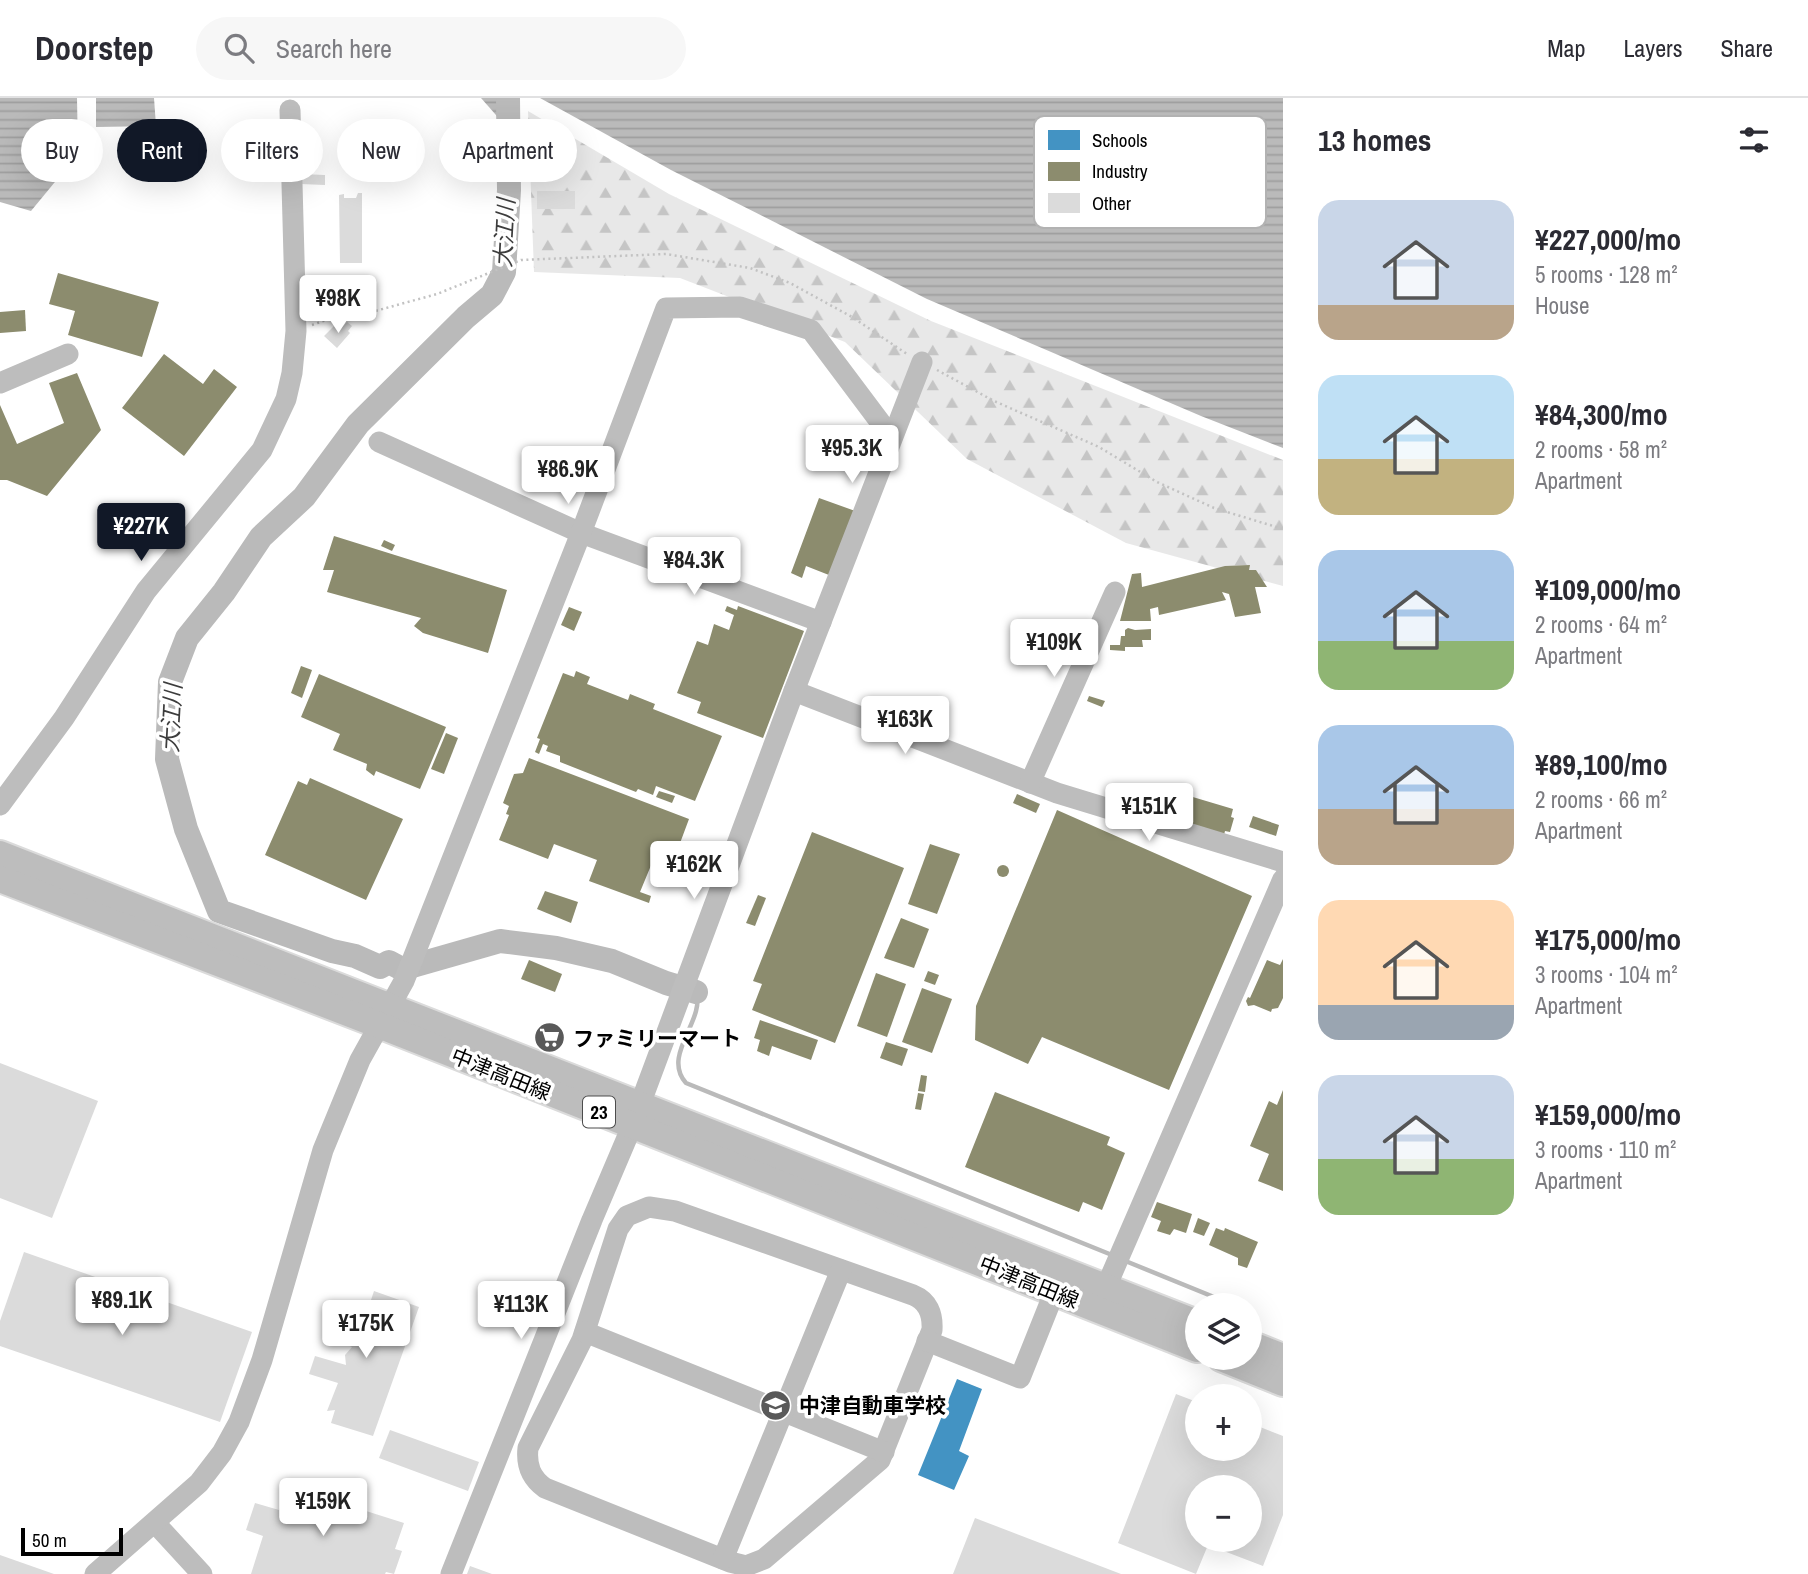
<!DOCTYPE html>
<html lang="en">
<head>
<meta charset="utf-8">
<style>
	body { margin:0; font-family:"Archivo Narrow","Noto Sans JP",sans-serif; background:#f7f7f7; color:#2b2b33; height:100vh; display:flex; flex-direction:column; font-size:26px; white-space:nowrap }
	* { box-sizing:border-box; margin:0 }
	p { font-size:23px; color:#7c7c81 }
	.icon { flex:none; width:38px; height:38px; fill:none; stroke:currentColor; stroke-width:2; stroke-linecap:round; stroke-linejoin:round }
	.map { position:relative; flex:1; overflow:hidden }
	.panel { display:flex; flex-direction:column; background:#fff; width:525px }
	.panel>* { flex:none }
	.top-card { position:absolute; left:21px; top:21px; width:665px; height:63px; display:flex; gap:14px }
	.tools { position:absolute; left:1185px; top:1195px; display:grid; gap:14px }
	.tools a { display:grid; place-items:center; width:77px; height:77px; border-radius:50%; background:#fff; box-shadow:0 7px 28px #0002; font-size:35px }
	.scale { position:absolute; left:21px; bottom:18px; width:102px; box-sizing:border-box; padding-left:7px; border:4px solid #000; border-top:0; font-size:19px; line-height:24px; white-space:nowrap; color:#000; -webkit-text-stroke:5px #fff; paint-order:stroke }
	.price { position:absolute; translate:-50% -60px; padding:0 16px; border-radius:7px; background:#fff; color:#222; font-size:23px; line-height:46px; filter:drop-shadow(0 2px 4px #0008) }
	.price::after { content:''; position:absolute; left:50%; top:42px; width:21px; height:16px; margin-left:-10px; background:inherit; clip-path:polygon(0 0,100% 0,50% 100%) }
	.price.active { background:#111827; color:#fff }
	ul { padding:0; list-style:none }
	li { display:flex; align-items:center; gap:21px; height:175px; padding:0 35px }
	li span { display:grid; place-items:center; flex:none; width:196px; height:140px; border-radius:21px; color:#555 }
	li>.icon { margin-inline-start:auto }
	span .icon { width:84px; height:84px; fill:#fffc; stroke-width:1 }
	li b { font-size:30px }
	h2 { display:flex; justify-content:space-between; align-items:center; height:84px; padding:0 35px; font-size:30px }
	.tag { padding:0 24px; border-radius:32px; background:#fff; box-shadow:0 7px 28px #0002; font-size:24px; line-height:63px }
	.tag.active { background:#111827; color:#fff }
	header { display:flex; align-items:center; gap:42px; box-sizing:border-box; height:98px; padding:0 35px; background:#fff; border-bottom:2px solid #e1e1e2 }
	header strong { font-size:33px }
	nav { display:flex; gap:38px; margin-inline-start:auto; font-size:24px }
	.search { width:490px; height:63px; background:#f7f7f7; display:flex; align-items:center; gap:18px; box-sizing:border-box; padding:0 24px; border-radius:38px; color:#7c7c81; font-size:26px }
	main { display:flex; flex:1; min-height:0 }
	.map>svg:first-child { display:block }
	.forest { fill:url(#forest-firs) }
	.water { fill:url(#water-rules) }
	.schools { fill:#4393c3 }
	.industry { fill:#8c8c6e }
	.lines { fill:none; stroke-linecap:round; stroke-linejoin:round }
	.stream { stroke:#bababa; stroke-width:4.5 }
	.river { stroke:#bababa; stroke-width:24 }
	.building { fill:#dbdbdb; fill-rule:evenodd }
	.major-casing { stroke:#dbdbdb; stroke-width:30 }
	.path { stroke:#c2c2c2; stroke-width:2.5; stroke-dasharray:2 3.5; stroke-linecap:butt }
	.minor { stroke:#bdbdbd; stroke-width:21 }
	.major { stroke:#bdbdbd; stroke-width:26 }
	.labels { text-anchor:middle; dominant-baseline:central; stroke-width:7; stroke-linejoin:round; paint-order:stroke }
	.shield { fill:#fff; stroke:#4c4c4c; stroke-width:2 }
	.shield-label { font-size:19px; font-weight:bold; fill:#000 }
	.poi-label { font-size:21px; font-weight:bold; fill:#000; stroke:#fff; text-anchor:start }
	.street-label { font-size:21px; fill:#000; stroke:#fff }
	.water-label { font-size:23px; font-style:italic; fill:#3d3d3d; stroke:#fff }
	.key { fill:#fff; stroke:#b2b2b2; stroke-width:2 }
	.key-label { font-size:19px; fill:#000 }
</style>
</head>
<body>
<header>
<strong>Doorstep</strong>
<div class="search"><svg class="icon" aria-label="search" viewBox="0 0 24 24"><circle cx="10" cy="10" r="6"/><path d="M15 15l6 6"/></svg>Search here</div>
<nav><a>Map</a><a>Layers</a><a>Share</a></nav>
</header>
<main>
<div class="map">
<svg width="1283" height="1476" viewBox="0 0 1283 1476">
	<defs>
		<pattern id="forest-firs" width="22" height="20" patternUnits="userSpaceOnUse" patternTransform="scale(1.75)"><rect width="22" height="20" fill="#e8e8e8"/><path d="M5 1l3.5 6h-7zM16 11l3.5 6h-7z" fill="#c5c5c5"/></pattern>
		<pattern id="water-rules" width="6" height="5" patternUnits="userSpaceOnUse" patternTransform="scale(1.75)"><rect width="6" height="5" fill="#bababa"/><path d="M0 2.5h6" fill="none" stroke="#9e9e9e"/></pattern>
	</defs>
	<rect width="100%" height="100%" fill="#fff"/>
	<path class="forest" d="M528,13L669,96L931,223L1283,362V488L1126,445L967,361L845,244L680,180L534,174Z"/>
	<g class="water">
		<path d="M0,0H77L78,56L31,113L0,104Z"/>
		<path d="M96,0H154L156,28L96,29Z"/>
		<path d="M481,0H519V25H503Z"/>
		<path d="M540,0H1283V350L1201,318L927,201L671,72Z"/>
	</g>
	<path class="schools" d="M957,1281L982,1291L959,1353L969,1358L954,1392L918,1377Z"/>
	<g class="industry">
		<path d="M58,175L159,204L142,259L68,237L75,213L49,206Z"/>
		<path d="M25,212L26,233L0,235V214Z"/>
		<path d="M164,256L203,286L214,271L237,289L184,358L122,310Z"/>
		<path d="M77,275L101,332L47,398L7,382H0V307L17,346L64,325L49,285Z"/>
		<path d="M819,400L858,414L834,479L806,468L802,480L791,475Z"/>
		<path d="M334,438L507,492L488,555L423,535L414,528L421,520L327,494L334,472H323Z"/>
		<path d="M384,442L395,447L392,453L381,448Z"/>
		<path d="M1250,467L1249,472H1256L1267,489H1255L1261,515L1235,519L1229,496L1222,494L1226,502L1159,517L1158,509L1150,511L1151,523H1120L1132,476L1141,475L1142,489L1225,468Z"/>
		<path d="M727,508L737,512L738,508L804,533L763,640L697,615L701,604L677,595L697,543L708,547L714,526L729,532L734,517L725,513Z"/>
		<path d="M569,509L582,514L574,533L561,527Z"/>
		<path d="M1128,530L1135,532L1151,531V542H1142L1143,549H1125V553L1110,552V547H1120L1121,538H1125V532Z"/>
		<path d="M301,568L312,572L302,600L291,595Z"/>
		<path d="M576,573L590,579L587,586L628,602L630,596L655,606L653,611L722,638L695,703L656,688L653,697L638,691L636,694L560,664V658L546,653L548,648L543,646L539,656L535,654L540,641L537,640L563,575L574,579Z"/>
		<path d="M319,576L446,629L420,691L376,673L374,678L366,672L367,666L333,652L340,636L301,619Z"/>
		<path d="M1089,598L1105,603L1102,609L1087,603Z"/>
		<path d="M446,635L458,640L444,676L431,671Z"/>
		<path d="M529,660L689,721L670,772L652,765L640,794L651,798L649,805L589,783L597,762L554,746L548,761L499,742L509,717L506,716L509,708L503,705L514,676L523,675Z"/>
		<path d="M310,680L403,721L366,802L265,757L298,683L307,687Z"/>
		<path d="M659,693L675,698L672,705L656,699Z"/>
		<path d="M1176,694L1233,711L1231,719L1234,720L1230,734L1225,733L1224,737L1168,721Z"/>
		<path d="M1017,696L1040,706L1036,715L1013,705Z"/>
		<path d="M1057,712L1252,798L1169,992L1042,939L1028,966L975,942L976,908Z"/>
		<path d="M1253,718L1279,727L1276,738L1249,729Z"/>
		<path d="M812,734L904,770L835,945L752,912L762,886L753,883Z"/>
		<path d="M930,746L960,756L937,816L908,806Z"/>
		<circle cx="1003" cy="773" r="6"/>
		<path d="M545,793L578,804L571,825L537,811Z"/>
		<path d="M758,797L766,800L755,828L746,825Z"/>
		<path d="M901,820L929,831L914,870L884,860Z"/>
		<path d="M1283,861V900L1278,910L1272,911L1271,914L1254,907L1248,908L1246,903L1248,899L1250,900L1267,862L1280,867Z"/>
		<path d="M529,862L562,876L555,894L521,881Z"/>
		<path d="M928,873L939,877L935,887L924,883Z"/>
		<path d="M876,875L906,886L887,939L857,928Z"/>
		<path d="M922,890L952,901L932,955L902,944Z"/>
		<path d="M760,922L818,942L811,962L772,948L769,958L757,953L760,942L754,940Z"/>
		<path d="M886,944L908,951L902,968L880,960Z"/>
		<path d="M921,977L927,978L925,994L918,993Z"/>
		<path d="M1283,992V1093L1258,1083L1269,1056L1250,1048L1269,1003L1277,1007Z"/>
		<path d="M995,994L1110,1039L1107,1047L1125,1055L1102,1112L1083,1104L1079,1114L965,1069Z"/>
		<path d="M918,995L924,996L921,1012L915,1011Z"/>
		<path d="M1157,1104L1192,1116L1186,1135L1174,1131L1170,1137L1157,1133L1161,1123L1151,1119Z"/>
		<path d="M1198,1120L1210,1125L1204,1138L1193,1134Z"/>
		<path d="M1216,1130L1224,1133L1225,1130L1258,1144L1247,1170L1238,1167V1160L1209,1147Z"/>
	</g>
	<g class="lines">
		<g class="stream">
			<path d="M696,894C706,922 661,957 686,985L1112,1157"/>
			<path d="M1123,1162L1236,1208"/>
			<path d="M1250,1220L1256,1238"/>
		</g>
		<path class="river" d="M508,0L509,92L504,174L492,197L466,219L358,326L304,399L261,439L224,494L187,540L170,584L167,661L186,731L219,813L332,853L355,858L380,869L389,864L402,871L500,843L556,850L612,863L666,885L696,894"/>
	</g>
	<g class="building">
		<path d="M301,76L325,77V87L301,86Z"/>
		<rect x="537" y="93" width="38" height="18"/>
		<path d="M358,95H362V165H340L339,97L344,96V100H356Z"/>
		<path d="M347,224L352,228L348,233L350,235L337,250L324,238L334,228L340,231Z"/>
		<path d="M0,965L98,1003L52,1120L0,1100Z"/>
		<path d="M24,1154L252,1234L220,1324L0,1248V1223Z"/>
		<path d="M374,1193L419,1209L373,1338L331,1325L335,1312L327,1313L338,1285L309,1276L315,1258L346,1267L345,1257L352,1249L325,1238L335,1210L365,1220Z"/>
		<path d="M1176,1296L1197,1304V1351H1250V1325L1283,1338V1417L1263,1468L1208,1447L1196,1476L1118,1445ZM1197,1390H1250V1442H1197Z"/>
		<path d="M390,1332L479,1364L468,1393L379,1360Z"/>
		<path d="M287,1388L404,1425L395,1451L402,1453L394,1476L386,1474L385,1476H251L263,1438L246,1432L255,1405L279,1412Z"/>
		<path d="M975,1420L1121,1476H953Z"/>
		<path d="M0,1457L54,1476H0Z"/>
		<path d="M470,1468L492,1476H467Z"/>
	</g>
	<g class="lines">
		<defs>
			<g id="major">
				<path d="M0,756L1197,1225"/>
				<path d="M0,781L379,927L1197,1251"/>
				<path d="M1250,1246L1283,1259"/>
				<path d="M1221,1260L1283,1285"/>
			</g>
		</defs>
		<use href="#major" class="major-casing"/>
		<g class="path">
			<path d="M312,227L343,216L368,215L437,196L521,162L666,156L750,170L790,185L852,219L907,256"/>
			<path d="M937,272L994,303L1099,349L1157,384L1214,410L1283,431"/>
		</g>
		<g class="minor">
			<path d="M0,285L68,256"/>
			<path d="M379,344L581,435L821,524"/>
			<path d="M794,593L1057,695L1283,764"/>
			<path d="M1030,685L1115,494"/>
			<path d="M0,707L64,620L146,493L262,352L286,301L292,275L296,233L290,12"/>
			<path d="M649,1109L675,1113L913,1197C928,1203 933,1216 932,1232L880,1362L764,1461L746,1468L730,1464L545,1390C531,1380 526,1368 528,1350L582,1242L618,1131L627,1118Z"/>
			<path d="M1100,1203L1283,781"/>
			<path d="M585,1234L884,1354"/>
			<path d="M927,1243L1020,1280L1060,1180"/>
			<path d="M155,1425L202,1476"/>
			<path d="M723,1461L841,1172"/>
			<path d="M95,1476L199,1385L222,1355L239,1324L262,1262L323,1052L360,962L404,883L581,435L666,210L740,209L811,232L892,340"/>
			<path d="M451,1476L592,1122L632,1028L794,593L922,264"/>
		</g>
		<use href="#major" class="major"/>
	</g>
	<defs>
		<symbol id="supermarket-disc" viewBox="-11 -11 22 22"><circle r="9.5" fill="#595959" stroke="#fff"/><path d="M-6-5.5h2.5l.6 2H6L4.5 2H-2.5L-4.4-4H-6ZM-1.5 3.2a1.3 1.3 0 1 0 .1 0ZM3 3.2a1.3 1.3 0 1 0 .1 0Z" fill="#fff"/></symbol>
		<symbol id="school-disc" viewBox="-11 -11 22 22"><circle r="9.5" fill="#595959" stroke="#fff"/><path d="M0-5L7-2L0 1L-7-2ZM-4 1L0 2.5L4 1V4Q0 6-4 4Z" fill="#fff"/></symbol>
	</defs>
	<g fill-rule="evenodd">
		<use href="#supermarket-disc" x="532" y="922" width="35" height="35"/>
		<use href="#school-disc" x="758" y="1290" width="35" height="35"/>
	</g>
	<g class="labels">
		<rect class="shield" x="583" y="998.5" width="32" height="31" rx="5"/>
		<g class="shield-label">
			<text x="599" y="1014">23</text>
		</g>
		<g class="poi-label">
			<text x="573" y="940">ファミリーマート</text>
			<text x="799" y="1307">中津自動車学校</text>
		</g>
		<g class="street-label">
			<text transform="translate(501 976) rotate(22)">中津高田線</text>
			<text transform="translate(1029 1184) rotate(22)">中津高田線</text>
		</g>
		<g class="water-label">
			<text transform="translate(504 135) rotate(-87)">大江川</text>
			<text transform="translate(171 620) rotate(-87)">大江川</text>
		</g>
	</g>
	<rect x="1034" y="18" width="232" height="112" rx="10" class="key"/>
	<rect x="1048" y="32" width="32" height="20" fill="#4393c3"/>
	<rect x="1048" y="64" width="32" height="19" fill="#8c8c6e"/>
	<rect x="1048" y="95" width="32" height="20" fill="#dbdbdb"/>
	<g class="key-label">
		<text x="1092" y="49">Schools</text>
		<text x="1092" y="80">Industry</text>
		<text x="1092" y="112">Other</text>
	</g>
</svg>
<div class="tools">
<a><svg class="icon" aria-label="layers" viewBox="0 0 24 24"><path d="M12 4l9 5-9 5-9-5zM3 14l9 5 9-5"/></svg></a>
<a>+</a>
<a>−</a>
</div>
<div class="scale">50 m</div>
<b class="price" style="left:338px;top:237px">¥98K</b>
<b class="price" style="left:852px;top:387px">¥95.3K</b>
<b class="price" style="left:568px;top:408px">¥86.9K</b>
<b class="price active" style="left:141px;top:465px">¥227K</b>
<b class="price" style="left:694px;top:499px">¥84.3K</b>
<b class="price" style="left:1054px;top:581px">¥109K</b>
<b class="price" style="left:905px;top:658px">¥163K</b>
<b class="price" style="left:1149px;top:745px">¥151K</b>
<b class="price" style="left:694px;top:803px">¥162K</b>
<b class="price" style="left:122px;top:1239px">¥89.1K</b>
<b class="price" style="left:521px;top:1243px">¥113K</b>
<b class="price" style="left:366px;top:1262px">¥175K</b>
<b class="price" style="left:323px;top:1440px">¥159K</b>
<div class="top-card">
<a class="tag">Buy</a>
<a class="tag active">Rent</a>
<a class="tag">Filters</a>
<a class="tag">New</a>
<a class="tag">Apartment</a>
</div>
</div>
<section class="panel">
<h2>13 homes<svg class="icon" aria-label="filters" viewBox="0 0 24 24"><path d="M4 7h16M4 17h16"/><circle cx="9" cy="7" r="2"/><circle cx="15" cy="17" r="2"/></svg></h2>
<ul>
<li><span style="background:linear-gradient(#c9d6e8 75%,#b9a48a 0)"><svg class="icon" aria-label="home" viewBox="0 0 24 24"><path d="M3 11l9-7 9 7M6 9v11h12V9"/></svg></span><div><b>¥227,000/mo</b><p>5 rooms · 128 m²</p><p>House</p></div></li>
<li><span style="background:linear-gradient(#bfe0f5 60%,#c2b280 0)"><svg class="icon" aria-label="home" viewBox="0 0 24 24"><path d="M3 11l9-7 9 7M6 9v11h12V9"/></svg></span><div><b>¥84,300/mo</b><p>2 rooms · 58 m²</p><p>Apartment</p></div></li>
<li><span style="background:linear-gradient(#a9c7e8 65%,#8fb573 0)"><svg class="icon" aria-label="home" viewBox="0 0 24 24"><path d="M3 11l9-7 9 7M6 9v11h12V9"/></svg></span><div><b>¥109,000/mo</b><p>2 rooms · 64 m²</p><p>Apartment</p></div></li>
<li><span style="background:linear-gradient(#a9c7e8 60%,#b9a48a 0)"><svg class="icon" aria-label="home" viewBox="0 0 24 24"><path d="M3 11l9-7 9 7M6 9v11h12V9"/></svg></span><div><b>¥89,100/mo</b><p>2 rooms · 66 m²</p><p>Apartment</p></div></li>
<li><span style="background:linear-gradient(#ffd9b3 75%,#9aa5b1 0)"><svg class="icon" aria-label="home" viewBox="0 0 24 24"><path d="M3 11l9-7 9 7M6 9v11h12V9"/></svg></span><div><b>¥175,000/mo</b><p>3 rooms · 104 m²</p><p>Apartment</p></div></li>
<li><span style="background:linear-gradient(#c9d6e8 60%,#8fb573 0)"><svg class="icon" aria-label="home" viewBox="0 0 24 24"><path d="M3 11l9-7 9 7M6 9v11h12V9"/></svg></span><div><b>¥159,000/mo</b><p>3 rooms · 110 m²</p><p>Apartment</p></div></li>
</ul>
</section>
</main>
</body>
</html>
